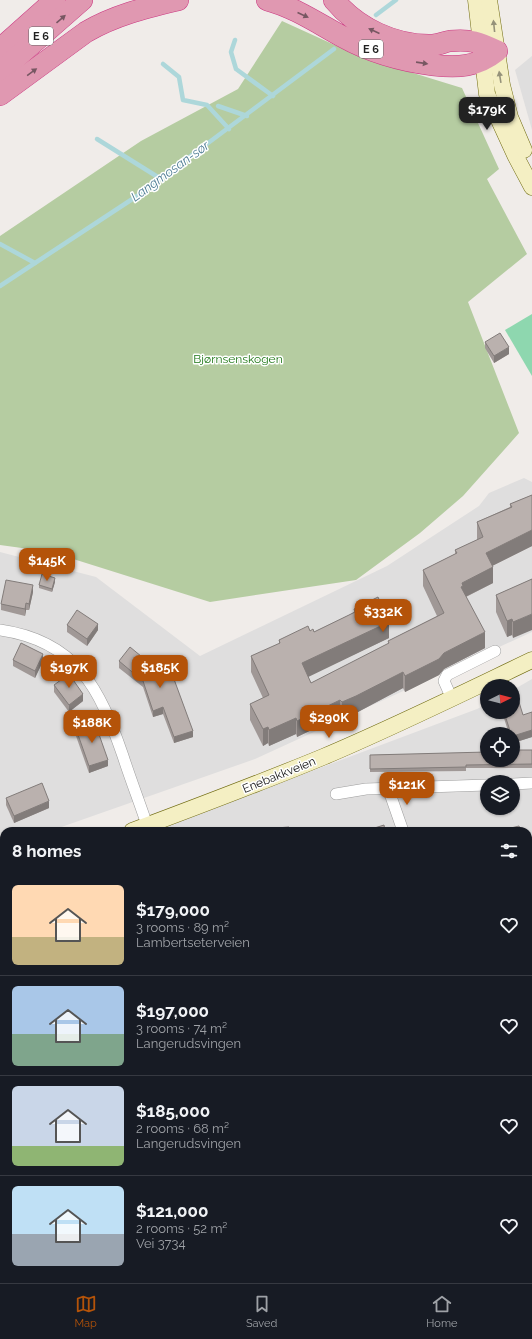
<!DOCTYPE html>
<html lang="en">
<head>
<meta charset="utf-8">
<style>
	body { margin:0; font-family:Raleway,sans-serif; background:#20242c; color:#f1f3f6; height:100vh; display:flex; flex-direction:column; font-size:15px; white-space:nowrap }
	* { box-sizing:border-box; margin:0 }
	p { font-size:13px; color:#9ea1a6 }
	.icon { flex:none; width:22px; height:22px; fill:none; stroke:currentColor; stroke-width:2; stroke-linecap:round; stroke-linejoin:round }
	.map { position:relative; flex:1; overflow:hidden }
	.drawer { position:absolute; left:0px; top:827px; width:532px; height:456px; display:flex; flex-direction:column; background:#171b24; border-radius:12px 12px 0 0; box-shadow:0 1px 3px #0004 }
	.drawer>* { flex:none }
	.needle { width:26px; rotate:84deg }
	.fabs { position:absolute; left:480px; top:679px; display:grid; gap:8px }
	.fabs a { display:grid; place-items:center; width:40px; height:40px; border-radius:50%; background:#171b24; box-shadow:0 1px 3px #0004; font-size:20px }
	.price { position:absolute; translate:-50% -34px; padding:0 9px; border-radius:8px; background:#b45309; color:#fff; font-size:13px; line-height:26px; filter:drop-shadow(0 1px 2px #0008) }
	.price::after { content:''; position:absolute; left:50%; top:24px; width:12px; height:9px; margin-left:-6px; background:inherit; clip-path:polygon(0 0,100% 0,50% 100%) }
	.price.on { background:#222; color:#fff }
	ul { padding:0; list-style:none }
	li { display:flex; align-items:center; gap:12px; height:100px; padding:0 12px }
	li+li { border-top:1px solid #363941 }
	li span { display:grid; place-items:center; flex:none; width:112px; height:80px; border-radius:6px; color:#555 }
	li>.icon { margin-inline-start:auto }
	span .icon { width:48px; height:48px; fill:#fffc; stroke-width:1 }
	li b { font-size:17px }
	h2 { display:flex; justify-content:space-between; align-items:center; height:48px; padding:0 12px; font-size:17px }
	.dock { display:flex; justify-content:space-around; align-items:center; height:56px; border-top:1px solid #363941; background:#171b24; font-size:11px; color:#9ea1a6 }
	.dock a { display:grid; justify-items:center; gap:2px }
	.dock .on { color:#b45309 }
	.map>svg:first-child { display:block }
	.residential { fill:#dfdede; fill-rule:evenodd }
	.education { fill:#fcf9e5 }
	.farmland { fill:#edebd6 }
	.forest { fill:#b5cca1 }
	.park { fill:#cef5cb }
	.pitch { fill:#8ed7af }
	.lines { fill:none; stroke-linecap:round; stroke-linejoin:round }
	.stream { stroke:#add7da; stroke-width:4.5 }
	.street-casing { stroke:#9e9e9e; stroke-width:12 }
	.secondary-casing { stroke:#706b10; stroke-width:17 }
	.highway-casing { stroke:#cb3882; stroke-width:22 }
	.street { stroke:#fff; stroke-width:11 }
	.secondary { stroke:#f4efc3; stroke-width:16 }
	.highway { stroke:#e098b1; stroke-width:21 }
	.wall { fill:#a09896 }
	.shaded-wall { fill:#827c7a }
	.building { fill:#bab1ae; stroke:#827c7a }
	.oneway { fill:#775762 }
	.oneway2 { fill:#95927a }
	.labels { text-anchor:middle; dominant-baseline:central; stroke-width:3; stroke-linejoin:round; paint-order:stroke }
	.shield { fill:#fff; stroke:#646464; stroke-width:1 }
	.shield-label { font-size:11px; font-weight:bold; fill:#212121 }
	.park-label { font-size:12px; fill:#1e7717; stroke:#fff }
	.street-label { font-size:12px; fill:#212121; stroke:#fff }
	.water-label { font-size:13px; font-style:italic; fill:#4b7a92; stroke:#fff }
</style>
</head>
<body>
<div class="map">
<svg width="532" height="1283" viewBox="0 0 532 1283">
	<rect width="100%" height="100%" fill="#f0ece9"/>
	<g class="residential">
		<path d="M532,56V130L515,70Z"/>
		<path d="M524,478L532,482V632L255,759L50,831H4V847L0,848V552L96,577L200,656L387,566L479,506L489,493Z"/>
		<path d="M532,679V1088L528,1089V831H152L477,709L487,704V712H513V690ZM487,734H513V760H487ZM487,782H513V808H487Z"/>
	</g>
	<path class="education" d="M532,912V1028L530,1029L528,1026V913Z"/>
	<path class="farmland" d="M4,1253V1279H136L134,1283H0V1255Z"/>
	<path class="forest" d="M282,21L361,57L462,88L499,169L487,179L527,254L468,302L519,433L463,496L420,533L356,580L210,602L51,552L0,545V236L141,141L238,89Z"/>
	<path class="park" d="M239,1279H494L498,1283H244Z"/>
	<path class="pitch" d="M532,314V376L505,330Z"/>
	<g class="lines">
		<g class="stream">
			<path d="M376,15L396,0"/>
			<path d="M235,40L231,52L236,69L273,96"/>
			<path d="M163,64L179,77L183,100L207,105L229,129"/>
			<path d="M218,106L247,116"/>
			<path d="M97,139L161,179"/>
			<path d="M0,244L35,263"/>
			<path d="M0,286L137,196L334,49"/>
		</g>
		<defs>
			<g id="street">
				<path d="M0,630C77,641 100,689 123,756C131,781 141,806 149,831"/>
				<path d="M452,699L444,681L447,675L495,651"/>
				<path d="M513,784L532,783"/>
				<path d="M388,788L403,831"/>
				<path d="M336,794L366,789L487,785"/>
				<path d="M528,1051L532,1058"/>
				<path d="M528,1096L532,1095"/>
			</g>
			<g id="secondary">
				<path d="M476,0L487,94L515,155L532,187"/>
				<path d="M489,0L502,85L510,117L524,150"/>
				<path d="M132,831C196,807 260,783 323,757C394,727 463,693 532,660"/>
				<path d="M0,875L4,874"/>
			</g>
			<g id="highway">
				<path d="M267,0C294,7 319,24 343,37C372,53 402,61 433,65C458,68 477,67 497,51C479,42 470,39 450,41C444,42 438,45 432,45C395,46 357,28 334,0"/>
				<path d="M0,49L55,0"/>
				<path d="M0,72L82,0"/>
				<path d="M0,95L86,32C115,15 145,8 178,0"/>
			</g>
		</defs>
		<use href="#street" class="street-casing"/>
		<use href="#secondary" class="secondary-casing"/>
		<use href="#highway" class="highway-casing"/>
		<use href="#street" class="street"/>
		<use href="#secondary" class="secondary"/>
		<use href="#highway" class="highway"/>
	</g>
	<g class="wall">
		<path d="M485,342L509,354L494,363L485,348Z"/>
		<path d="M532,495V546L492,566L493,583L466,597L485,648L444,669L439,675L405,692L403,688L356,713L342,719L340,716L297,737L296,734L269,746L268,743L263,746L250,720V704L263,698L251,672V656L279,644V640L310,631L314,632L349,615L354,612V609L389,638L308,676L311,683L388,644V641L437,616L423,586V570L455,554V550L477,540V522L510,507V504Z"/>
		<path d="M532,579L513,638L512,635L507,637L496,612V595Z"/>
		<path d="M55,582L52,592L39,588V585Z"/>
		<path d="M33,592L29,610H26L25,616L1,610V604Z"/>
		<path d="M67,625L98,630L87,646L67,632Z"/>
		<path d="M13,660L43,661L35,678L13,666Z"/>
		<path d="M119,661L153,666L176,674L173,676L193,737L174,743L163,714L153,717L143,687L119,668Z"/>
		<path d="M54,685L83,701L69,712L54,692Z"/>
		<path d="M502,712H513L523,715L532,737L513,743V734H509Z"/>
		<path d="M76,729L108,766L89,773L76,736Z"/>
		<path d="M515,750H532V768H466V771L370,772V755L515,752Z"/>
		<path d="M6,798L49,808L14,823L6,805Z"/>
	</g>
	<g class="shaded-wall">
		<path d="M509,347V354L494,363V356Z"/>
		<path d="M532,530V546L486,569V553Z"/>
		<path d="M493,567V583L463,598L461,587L462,583Z"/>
		<path d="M55,578V582L52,592V589Z"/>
		<path d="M33,585V592L29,610V604Z"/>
		<path d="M26,603V610L25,616V609Z"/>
		<path d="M532,614V630L513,638V622Z"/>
		<path d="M512,619V635L507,637V621Z"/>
		<path d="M389,622V638L302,680V663Z"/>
		<path d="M98,624V630L87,646V639Z"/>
		<path d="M485,632V648L444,669L439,675L405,692V676L444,653Z"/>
		<path d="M43,654V661L35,678V671Z"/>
		<path d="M176,667V674L171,677V671Z"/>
		<path d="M403,672V688L356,713L342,719V702Z"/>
		<path d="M83,694V701L69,712V705Z"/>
		<path d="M340,700V716L297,737V721Z"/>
		<path d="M163,707V714L153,717V711Z"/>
		<path d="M296,718V734L269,746V730Z"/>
		<path d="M268,727V743L263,746V729Z"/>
		<path d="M532,730V737L513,743V736Z"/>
		<path d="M193,731V737L174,743V737Z"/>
		<path d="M108,760V766L89,773V766Z"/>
		<path d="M49,801V808L14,823V816Z"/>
		<path d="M532,952V959L528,961V954Z"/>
	</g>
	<g class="building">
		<path d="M500,333L509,347L494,356L485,342Z"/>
		<path d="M532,495V530L486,553L493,567L462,583L463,586L461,587L485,632L444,653L439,659L405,676L403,672L356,696L342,702L340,700L297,721L296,718L269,730L268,727L263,729L250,704L269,695L251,656L280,643L279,640L308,626L310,631L313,629L314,632L349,615L355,612L354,609L378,597L389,622L302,663L311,683L389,643L388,641L444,613L423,570L457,553L455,550L483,537L477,522L512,507L510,504Z"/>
		<path d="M42,574L55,578L52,589L39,585Z"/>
		<path d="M532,579V614L513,622L512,619L507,621L496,595Z"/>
		<path d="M6,580L33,585L29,604L26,603L25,609L1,604Z"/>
		<path d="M77,610L98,624L87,639L67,625Z"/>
		<path d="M21,643L43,654L35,671L13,660Z"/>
		<path d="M130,647L153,666L168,656L176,667L171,671L193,731L174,737L163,707L153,711L143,681L119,661Z"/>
		<path d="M69,674L83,694L69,705L54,685Z"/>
		<path d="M518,699L523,715L532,712V730L513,736V734H511L504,712H513V700Z"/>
		<path d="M95,723L108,760L89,766L76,729Z"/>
		<path d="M515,750H532V764L466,765V767L370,769V755L487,752V760H513V752H516Z"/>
		<path d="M42,783L49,801L14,816L6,798Z"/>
		<path d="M384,825L385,831H365Z"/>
		<path d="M519,826L521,831H504L503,830Z"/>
		<path d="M289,827V831H264V829Z"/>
		<path d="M528,943L532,950V952L528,954Z"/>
		<rect x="8" y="1279" width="27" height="4"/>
	</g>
	<defs><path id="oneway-solid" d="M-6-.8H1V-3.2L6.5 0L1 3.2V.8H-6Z"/></defs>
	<g class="oneway">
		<use href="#oneway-solid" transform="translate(303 15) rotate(24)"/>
		<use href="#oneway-solid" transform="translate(61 19) rotate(-41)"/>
		<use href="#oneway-solid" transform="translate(374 31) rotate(-156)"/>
		<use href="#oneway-solid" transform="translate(422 63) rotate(8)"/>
		<use href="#oneway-solid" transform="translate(32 72) rotate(-36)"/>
	</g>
	<g class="oneway2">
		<use href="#oneway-solid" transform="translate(494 26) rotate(-96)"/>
		<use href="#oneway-solid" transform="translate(500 77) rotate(-99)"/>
	</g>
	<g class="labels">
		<g class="shield">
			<rect x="29" y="27" width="24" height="18" rx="3"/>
			<rect x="359" y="40" width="24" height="18" rx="3"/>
		</g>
		<g class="shield-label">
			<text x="41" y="36">E 6</text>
			<text x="371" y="49">E 6</text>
		</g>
		<g class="park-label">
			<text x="238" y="359">Bjørnsenskogen</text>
		</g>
		<g class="street-label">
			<text transform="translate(279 775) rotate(-22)">Enebakkveien</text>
		</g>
		<g class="water-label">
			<text transform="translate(170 171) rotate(-36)">Langmosan-sør</text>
		</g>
	</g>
</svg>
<div class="fabs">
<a><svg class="needle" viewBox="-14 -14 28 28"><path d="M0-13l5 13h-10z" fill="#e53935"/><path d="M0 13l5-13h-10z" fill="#9ea1a6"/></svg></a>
<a><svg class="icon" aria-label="locate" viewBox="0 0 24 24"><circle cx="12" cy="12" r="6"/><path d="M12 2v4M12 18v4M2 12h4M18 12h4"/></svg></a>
<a><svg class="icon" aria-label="layers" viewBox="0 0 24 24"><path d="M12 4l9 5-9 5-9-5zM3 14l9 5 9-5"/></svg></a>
</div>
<b class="price on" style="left:487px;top:131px">$179K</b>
<b class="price" style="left:47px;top:582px">$145K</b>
<b class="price" style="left:383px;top:633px">$332K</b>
<b class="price" style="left:69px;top:689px">$197K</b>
<b class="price" style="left:160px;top:689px">$185K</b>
<b class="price" style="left:329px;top:739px">$290K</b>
<b class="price" style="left:92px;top:744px">$188K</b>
<b class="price" style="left:407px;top:806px">$121K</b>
<section class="drawer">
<h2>8 homes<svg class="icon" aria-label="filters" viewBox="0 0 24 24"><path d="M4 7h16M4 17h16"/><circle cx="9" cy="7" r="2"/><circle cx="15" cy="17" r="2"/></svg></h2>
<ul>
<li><span style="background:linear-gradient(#ffd9b3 65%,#c2b280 0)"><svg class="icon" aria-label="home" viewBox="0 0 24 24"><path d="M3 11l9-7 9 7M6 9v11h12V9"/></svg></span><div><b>$179,000</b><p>3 rooms · 89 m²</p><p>Lambertseterveien</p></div><svg class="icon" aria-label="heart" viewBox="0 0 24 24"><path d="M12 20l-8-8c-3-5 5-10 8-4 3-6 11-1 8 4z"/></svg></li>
<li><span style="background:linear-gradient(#a9c7e8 60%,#7fa58c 0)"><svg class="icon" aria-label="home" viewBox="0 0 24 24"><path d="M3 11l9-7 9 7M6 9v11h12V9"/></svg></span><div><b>$197,000</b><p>3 rooms · 74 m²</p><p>Langerudsvingen</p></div><svg class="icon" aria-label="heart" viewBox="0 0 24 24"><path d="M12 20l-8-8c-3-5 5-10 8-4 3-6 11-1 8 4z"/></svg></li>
<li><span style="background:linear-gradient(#c9d6e8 75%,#8fb573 0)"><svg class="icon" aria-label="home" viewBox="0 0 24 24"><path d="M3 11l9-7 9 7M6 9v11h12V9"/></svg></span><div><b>$185,000</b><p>2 rooms · 68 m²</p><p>Langerudsvingen</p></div><svg class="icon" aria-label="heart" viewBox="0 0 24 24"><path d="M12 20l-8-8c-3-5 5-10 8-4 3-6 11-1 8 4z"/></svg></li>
<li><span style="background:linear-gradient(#bfe0f5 60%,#9aa5b1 0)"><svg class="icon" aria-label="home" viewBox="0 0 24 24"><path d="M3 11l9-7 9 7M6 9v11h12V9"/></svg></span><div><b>$121,000</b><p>2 rooms · 52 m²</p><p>Vei 3734</p></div><svg class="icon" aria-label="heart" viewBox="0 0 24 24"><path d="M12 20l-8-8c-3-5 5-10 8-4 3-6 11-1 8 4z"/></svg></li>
</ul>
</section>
</div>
<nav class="dock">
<a class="on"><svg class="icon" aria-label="map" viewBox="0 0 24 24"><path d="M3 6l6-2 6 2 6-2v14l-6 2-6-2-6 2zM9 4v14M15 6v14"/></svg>Map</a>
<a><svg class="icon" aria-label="saved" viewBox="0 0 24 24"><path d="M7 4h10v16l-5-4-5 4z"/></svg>Saved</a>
<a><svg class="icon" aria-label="home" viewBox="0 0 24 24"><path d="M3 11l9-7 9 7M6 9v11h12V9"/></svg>Home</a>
</nav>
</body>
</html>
